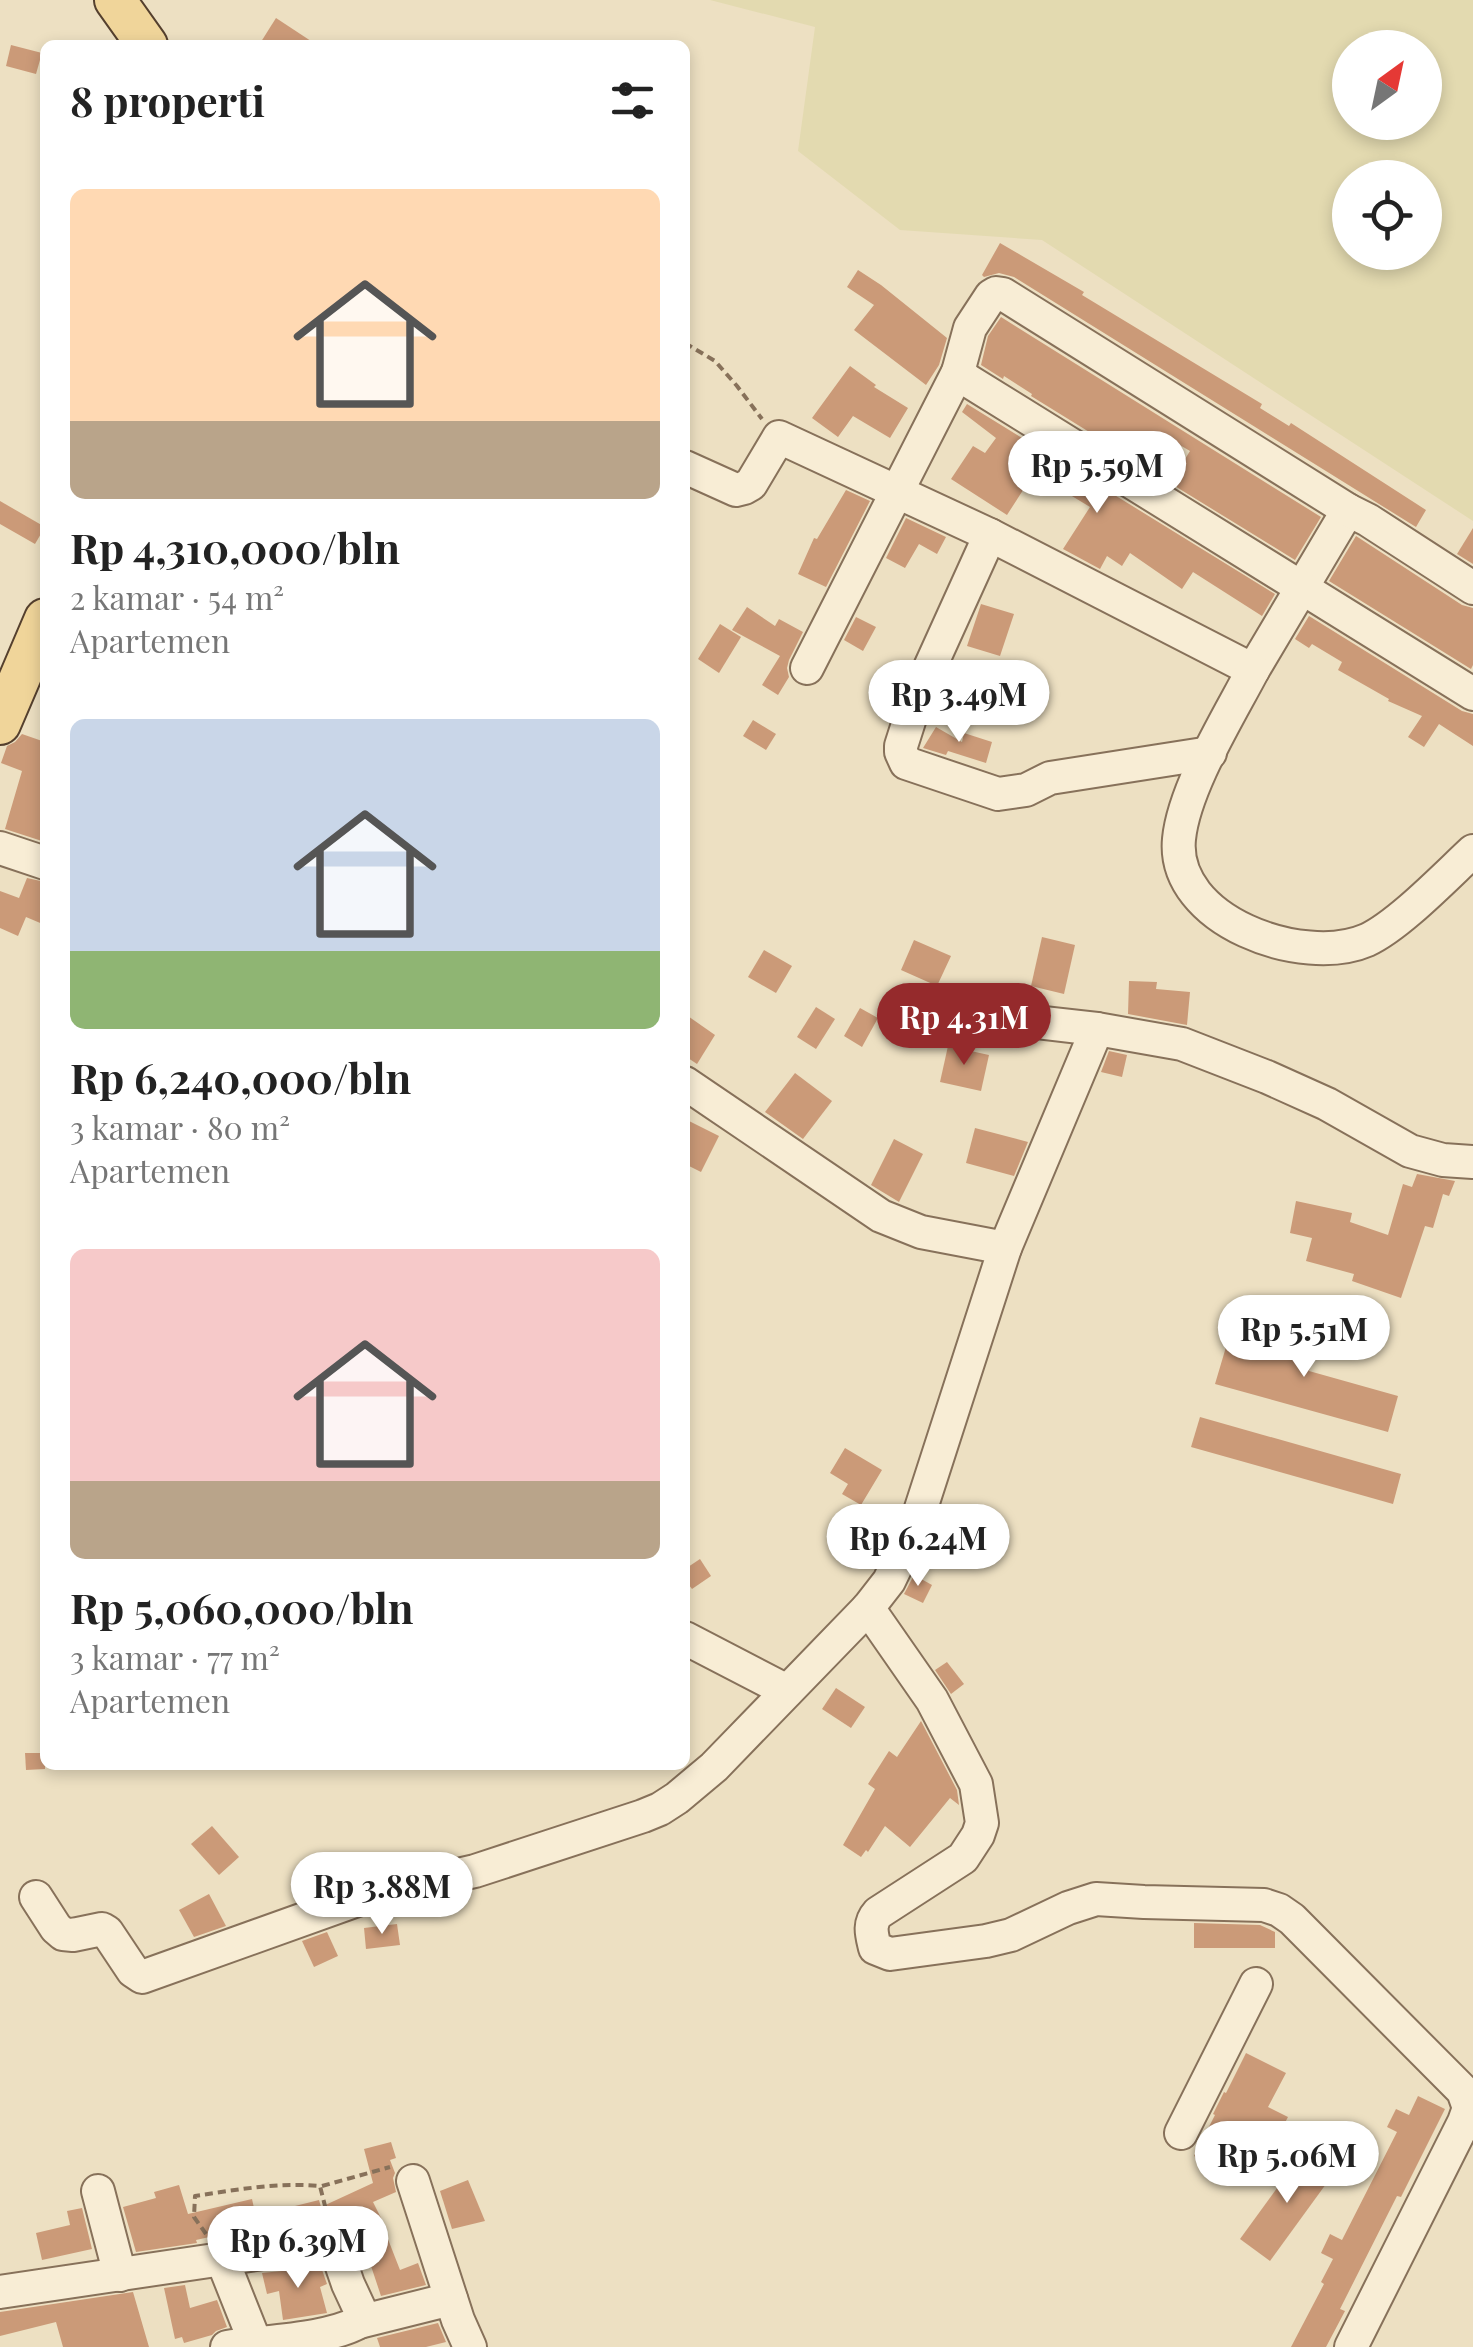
<!DOCTYPE html>
<html lang="id">
<head>
<meta charset="utf-8">
<style>
	body { margin:0; font-family:"Playfair Display",serif; background:#f6f6f6; color:#222; height:100vh; display:flex; flex-direction:column; font-size:38px; white-space:nowrap }
	* { box-sizing:border-box; margin:0 }
	p { font-size:32px; color:#767676 }
	.icon { flex:none; width:55px; height:55px; fill:none; stroke:currentColor; stroke-width:2; stroke-linecap:round; stroke-linejoin:round }
	.map { position:relative; flex:1; overflow:hidden }
	.details { position:absolute; left:40px; top:40px; width:650px; height:1730px; display:flex; flex-direction:column; background:#fff; border-radius:15px; box-shadow:0 5px 15px #0003 }
	.details>* { flex:none }
	.needle { width:65px; rotate:33deg }
	.buttons { position:absolute; left:1332px; top:30px; display:grid; gap:20px }
	.buttons a { display:grid; place-items:center; width:110px; height:110px; border-radius:50%; background:#fff; box-shadow:0 5px 15px #0003; font-size:50px }
	.price { position:absolute; translate:-50% -85px; padding:0 22px; border-radius:35px; background:#fff; color:#222; font-size:32px; line-height:65px; filter:drop-shadow(0 2px 5px #0008) }
	.price::after { content:''; position:absolute; left:50%; top:60px; width:30px; height:22px; margin-left:-15px; background:inherit; clip-path:polygon(0 0,100% 0,50% 100%) }
	.price.selected { background:#952a2c; color:#fff }
	ul { padding:0; list-style:none }
	li { display:grid; align-content:center; gap:20px; height:530px; padding:0 30px }
	li span { display:grid; place-items:center; height:310px; border-radius:15px; color:#555 }
	li>.icon { margin-inline-start:auto }
	span .icon { width:180px; height:180px; fill:#fffc; stroke-width:1 }
	li b { font-size:42px }
	h2 { display:flex; justify-content:space-between; align-items:center; height:120px; padding:0 30px; font-size:42px }
	.map>svg:first-child { display:block }
	.farmland { fill:#e3dab0; fill-rule:evenodd }
	.building { fill:#cb9a78 }
	.lines { fill:none; stroke-linecap:round; stroke-linejoin:round }
	.minor-casing { stroke:#87715a; stroke-width:36 }
	.major-casing { stroke:#55402e; stroke-width:44 }
	.path { stroke:#87715a; stroke-width:4; stroke-dasharray:8 5; stroke-linecap:butt }
	.minor { stroke:#f8edd5; stroke-width:32 }
	.major { stroke:#f0d59a; stroke-width:40 }
</style>
</head>
<body>
<div class="map">
<svg width="1473" height="2347" viewBox="0 0 1473 2347">
	<rect width="100%" height="100%" fill="#ede0c2"/>
	<path class="farmland" d="M710,0H1473V521L1042,240L900,230L798,151L815,27ZM1350,48H1425V122H1350ZM1350,178H1425V252H1350Z"/>
	<g class="building">
		<path d="M276,18L317,45H259Z"/>
		<path d="M11,45L42,53L36,74L6,66Z"/>
		<path d="M1000,243L1084,292L1082,295L1262,404L1260,408L1289,426L1291,423L1426,510L1416,527L1014,277L999,273L984,277L982,275Z"/>
		<path d="M858,270L881,285L947,338L939,365L926,385L854,330L874,305L847,287Z"/>
		<path d="M1001,317L1321,517L1295,560L1170,483L1190,451L1161,434L1141,464L1031,396L1032,394L1004,376L1003,379L981,365L988,336Z"/>
		<path d="M850,366L876,385L874,387L908,408L890,438L853,416L838,437L812,418Z"/>
		<path d="M967,404L1275,594L1262,616L1193,572L1182,589L1130,553L1122,566L1107,556L1100,569L1063,549L1090,507L1034,473L1007,515L951,479L973,446L985,453L996,438L962,412Z"/>
		<path d="M846,490L870,501L826,587L798,574L814,538L817,539Z"/>
		<path d="M0,501L45,527L35,544L0,524Z"/>
		<path d="M906,518L946,537L937,554L919,544L905,568L886,558Z"/>
		<path d="M1473,528V564L1457,554Z"/>
		<path d="M1356,536L1462,605L1473,608V665L1471,669L1329,581Z"/>
		<path d="M981,604L1014,614L1000,656L967,646Z"/>
		<path d="M747,607L775,626L779,619L803,632L789,660L787,668L789,677L778,695L762,685L780,656L732,630Z"/>
		<path d="M1309,616L1462,711L1473,714V746L1439,724L1424,747L1408,737L1422,716L1388,701L1389,699L1338,670L1342,662L1312,644L1309,648L1295,639Z"/>
		<path d="M856,617L876,627L863,651L844,640Z"/>
		<path d="M720,624L741,637L719,673L698,659Z"/>
		<path d="M753,720L776,734L766,750L743,736Z"/>
		<path d="M936,727L962,742L964,733L992,742L986,763L948,751L946,755L923,748Z"/>
		<path d="M22,734L45,742V842L5,829L22,771L1,763L7,746L15,742Z"/>
		<path d="M27,878L45,882V925L26,917L18,936L0,928V891L19,898Z"/>
		<path d="M1042,937L1075,945L1064,994L1031,986Z"/>
		<path d="M914,940L951,956L937,986L901,970Z"/>
		<path d="M764,950L792,966L776,993L748,977Z"/>
		<path d="M1129,981L1157,982L1156,989L1190,992L1187,1025L1128,1014Z"/>
		<path d="M816,1007L835,1019L816,1049L797,1037Z"/>
		<path d="M860,1008L878,1018L862,1047L844,1036Z"/>
		<path d="M685,1014L715,1035L697,1064L685,1056Z"/>
		<path d="M948,1046L989,1055L981,1091L940,1082Z"/>
		<path d="M1109,1051L1127,1055L1122,1077L1101,1072Z"/>
		<path d="M795,1073L832,1101L803,1139L765,1112Z"/>
		<path d="M685,1119L719,1136L701,1172L685,1164Z"/>
		<path d="M975,1128L1028,1142L1014,1176L966,1163Z"/>
		<path d="M894,1139L923,1154L899,1202L871,1185Z"/>
		<path d="M1417,1174L1455,1181L1449,1196L1443,1194L1433,1228L1425,1226L1401,1298L1352,1281L1354,1274L1306,1261L1312,1238L1290,1233L1296,1201L1352,1213L1350,1222L1388,1235L1403,1184L1412,1187Z"/>
		<path d="M1282,1318L1320,1328L1309,1371L1398,1396L1388,1432L1215,1384L1226,1347L1270,1360Z"/>
		<path d="M1200,1417L1401,1474L1393,1504L1191,1447Z"/>
		<path d="M845,1448L882,1470L861,1505L842,1494L848,1484L830,1473Z"/>
		<path d="M700,1559L711,1576L692,1589L685,1580V1569Z"/>
		<path d="M914,1575L932,1585L923,1603L904,1594Z"/>
		<path d="M947,1662L964,1684L951,1694L935,1670Z"/>
		<path d="M836,1688L865,1707L851,1728L822,1709Z"/>
		<path d="M921,1721L957,1790L959,1805L950,1798L910,1847L885,1826L868,1852L866,1850L861,1857L843,1845L875,1789L868,1784L889,1751L897,1757Z"/>
		<path d="M25,1753H45V1769L26,1770Z"/>
		<path d="M212,1826L239,1857L219,1875L191,1844Z"/>
		<path d="M209,1894L226,1926L194,1937L179,1910Z"/>
		<path d="M1194,1923L1260,1925L1275,1932V1948H1194Z"/>
		<path d="M397,1924L400,1945L366,1949L364,1928Z"/>
		<path d="M327,1932L338,1956L314,1967L302,1941Z"/>
		<path d="M1246,2053L1286,2073L1268,2107L1288,2117L1269,2153L1254,2145L1237,2178L1194,2156L1215,2115L1213,2114L1224,2092L1226,2093Z"/>
		<path d="M1418,2096L1445,2109L1401,2197L1397,2196L1340,2309L1345,2311L1326,2347H1291L1324,2284L1321,2282L1333,2259L1321,2253L1330,2234L1342,2240L1397,2132L1387,2127L1396,2109L1409,2115Z"/>
		<path d="M391,2142L396,2158L390,2160L395,2173L393,2178L396,2192L373,2202L386,2228L384,2229L400,2270L418,2263L426,2285L381,2296L364,2245L357,2248L350,2233L341,2227L297,2229L291,2207L319,2200L321,2207L373,2183L364,2149Z"/>
		<path d="M1304,2151L1334,2173L1270,2261L1240,2239Z"/>
		<path d="M468,2180L485,2221L452,2229L440,2191Z"/>
		<path d="M179,2185L188,2214L252,2199L258,2226L196,2240L197,2243L136,2252L123,2207L156,2198L154,2192Z"/>
		<path d="M82,2208L92,2249L42,2260L36,2233L70,2225L67,2211Z"/>
		<path d="M321,2267L327,2284L320,2287L327,2313L283,2320L279,2291L267,2294L262,2273Z"/>
		<path d="M185,2285L190,2308L217,2300L227,2327L216,2331L212,2335L184,2343L182,2337L175,2339L164,2288Z"/>
		<path d="M133,2292L149,2347H63L56,2322L0,2336V2312Z"/>
		<path d="M438,2323L446,2342L426,2347H380L377,2338Z"/>
	</g>
	<g class="lines">
		<defs>
			<g id="minor">
				<path d="M685,467L736,490L744,488L751,484L779,437L990,535L1253,670L1348,510"/>
				<path d="M990,535L917,696L901,746V752L906,763L998,794L1026,790L1050,778L1210,753"/>
				<path d="M1473,588L1368,520L1348,510L1003,294L996,293L991,296L970,328L958,372L967,380L1473,694"/>
				<path d="M807,668L958,372"/>
				<path d="M1253,670C1229,716 1184,788 1179,839C1171,921 1303,968 1367,940C1399,925 1445,877 1473,851"/>
				<path d="M0,848L45,863"/>
				<path d="M992,1017L1097,1029L1182,1044L1267,1077L1327,1104L1410,1151L1443,1160L1473,1162"/>
				<path d="M1005,1248L1097,1029"/>
				<path d="M868,1608L932,1700L976,1784L982,1823L978,1835L963,1858L878,1913C868,1924 872,1935 875,1948L890,1954L986,1941L1011,1935L1068,1908L1096,1899L1144,1902L1264,1905L1279,1910L1292,1919L1463,2091L1469,2108L1464,2122L1351,2347"/>
				<path d="M685,1638L787,1691"/>
				<path d="M36,1897L56,1928L63,1934L73,1935L102,1929L107,1932L133,1971L142,1977L374,1894L475,1871L643,1816L660,1809L677,1798L714,1767L868,1608L889,1581L915,1527L1005,1248L921,1232L881,1216L685,1083"/>
				<path d="M1181,2133L1256,1984"/>
				<path d="M413,2181L458,2320L470,2347"/>
				<path d="M98,2191L120,2275"/>
				<path d="M222,2259L257,2347"/>
				<path d="M0,2292L276,2251L335,2246L348,2284L361,2312L359,2322C327,2340 264,2341 227,2347"/>
				<path d="M359,2322L451,2299"/>
			</g>
			<g id="major">
				<path d="M115,0L147,45"/>
				<path d="M0,724L45,619"/>
			</g>
		</defs>
		<use href="#minor" class="minor-casing"/>
		<use href="#major" class="major-casing"/>
		<g class="path">
			<path d="M685,343L715,361L737,386L762,419"/>
			<path d="M322,2186L390,2167"/>
			<path d="M206,2234L194,2217L195,2196C235,2190 279,2182 320,2186L328,2218"/>
		</g>
		<use href="#minor" class="minor"/>
		<use href="#major" class="major"/>
	</g>
</svg>
<div class="buttons">
<a><svg class="needle" viewBox="-14 -14 28 28"><path d="M0-13l5 13h-10z" fill="#e53935"/><path d="M0 13l5-13h-10z" fill="#767676"/></svg></a>
<a><svg class="icon" aria-label="locate" viewBox="0 0 24 24"><circle cx="12" cy="12" r="6"/><path d="M12 2v4M12 18v4M2 12h4M18 12h4"/></svg></a>
</div>
<b class="price" style="left:1097px;top:516px">Rp 5.59M</b>
<b class="price" style="left:959px;top:745px">Rp 3.49M</b>
<b class="price selected" style="left:964px;top:1068px">Rp 4.31M</b>
<b class="price" style="left:1304px;top:1380px">Rp 5.51M</b>
<b class="price" style="left:918px;top:1589px">Rp 6.24M</b>
<b class="price" style="left:382px;top:1937px">Rp 3.88M</b>
<b class="price" style="left:1287px;top:2206px">Rp 5.06M</b>
<b class="price" style="left:298px;top:2291px">Rp 6.39M</b>
<section class="details">
<h2>8 properti<svg class="icon" aria-label="filters" viewBox="0 0 24 24"><path d="M4 7h16M4 17h16"/><circle cx="9" cy="7" r="2"/><circle cx="15" cy="17" r="2"/></svg></h2>
<ul>
<li><span style="background:linear-gradient(#ffd9b3 75%,#b9a48a 0)"><svg class="icon" aria-label="home" viewBox="0 0 24 24"><path d="M3 11l9-7 9 7M6 9v11h12V9"/></svg></span><div><b>Rp 4,310,000/bln</b><p>2 kamar · 54 m²</p><p>Apartemen</p></div></li>
<li><span style="background:linear-gradient(#c9d6e8 75%,#8fb573 0)"><svg class="icon" aria-label="home" viewBox="0 0 24 24"><path d="M3 11l9-7 9 7M6 9v11h12V9"/></svg></span><div><b>Rp 6,240,000/bln</b><p>3 kamar · 80 m²</p><p>Apartemen</p></div></li>
<li><span style="background:linear-gradient(#f6c9c9 75%,#b9a48a 0)"><svg class="icon" aria-label="home" viewBox="0 0 24 24"><path d="M3 11l9-7 9 7M6 9v11h12V9"/></svg></span><div><b>Rp 5,060,000/bln</b><p>3 kamar · 77 m²</p><p>Apartemen</p></div></li>
</ul>
</section>
</div>
</body>
</html>
